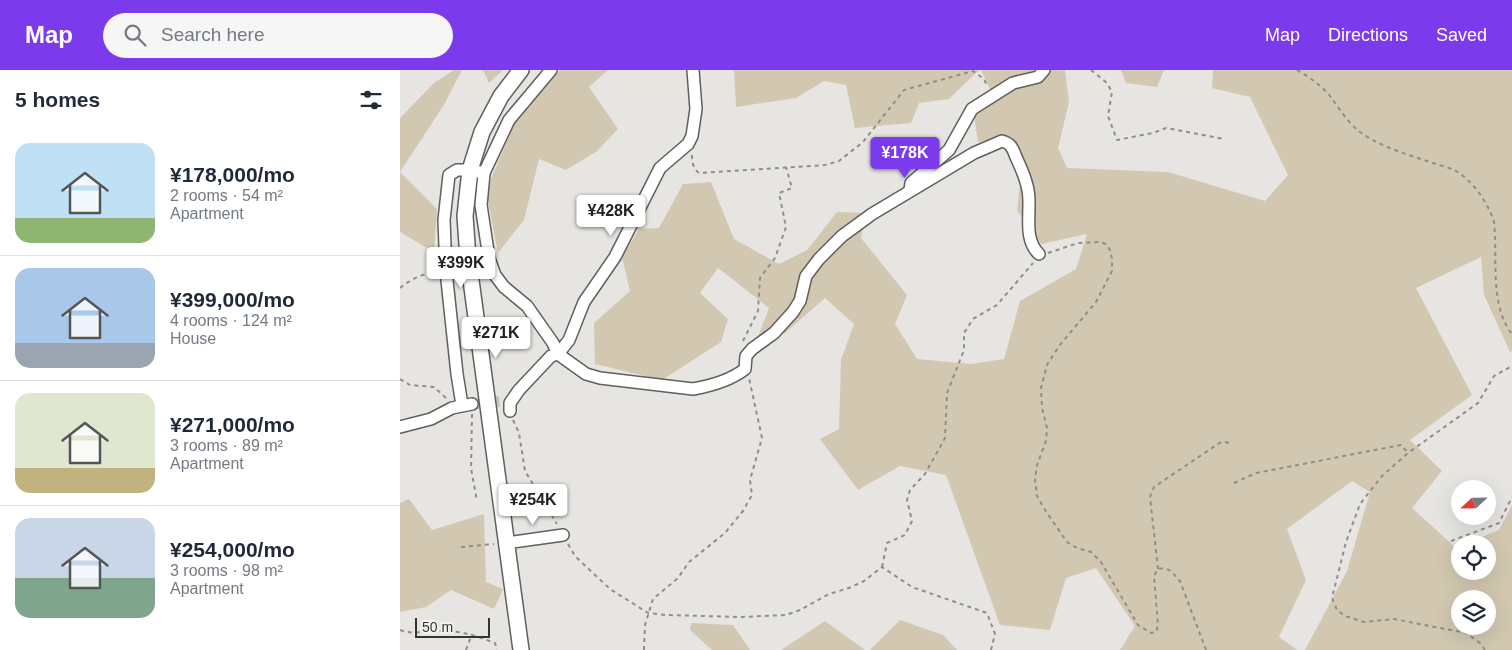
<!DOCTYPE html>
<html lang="en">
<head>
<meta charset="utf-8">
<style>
	body { margin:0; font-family:Arial,sans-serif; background:#f6f6f7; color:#1f2937; height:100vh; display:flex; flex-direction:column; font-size:19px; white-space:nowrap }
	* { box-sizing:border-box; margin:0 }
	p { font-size:16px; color:#747a83 }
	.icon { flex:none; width:28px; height:28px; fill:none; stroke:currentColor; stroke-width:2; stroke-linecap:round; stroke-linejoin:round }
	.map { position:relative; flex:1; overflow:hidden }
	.sheet { display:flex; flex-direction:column; background:#fff; width:400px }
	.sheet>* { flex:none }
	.needle { width:32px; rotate:248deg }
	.fabs { position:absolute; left:1051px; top:410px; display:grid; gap:10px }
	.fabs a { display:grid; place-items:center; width:45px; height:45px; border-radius:50%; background:#fff; box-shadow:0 5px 20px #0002; font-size:25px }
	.scale { position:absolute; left:15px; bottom:12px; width:75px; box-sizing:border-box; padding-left:5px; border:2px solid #343433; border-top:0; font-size:14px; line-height:18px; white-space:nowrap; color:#343433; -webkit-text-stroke:4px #f4f2ef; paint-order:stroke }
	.price { position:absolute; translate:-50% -42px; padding:0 11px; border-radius:5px; background:#fff; color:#222; font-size:16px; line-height:32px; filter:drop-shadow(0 1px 2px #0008) }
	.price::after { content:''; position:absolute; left:50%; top:30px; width:15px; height:11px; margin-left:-8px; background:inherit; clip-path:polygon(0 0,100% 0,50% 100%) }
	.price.active { background:#7c3aed; color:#fff }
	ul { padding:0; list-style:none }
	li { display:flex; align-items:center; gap:15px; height:125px; padding:0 15px }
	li+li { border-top:1px solid #e0e1e3 }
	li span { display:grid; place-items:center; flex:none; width:140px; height:100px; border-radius:15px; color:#555 }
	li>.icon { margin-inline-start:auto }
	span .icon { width:60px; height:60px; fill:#fffc; stroke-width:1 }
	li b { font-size:21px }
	h2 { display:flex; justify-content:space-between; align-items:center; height:60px; padding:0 15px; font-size:21px }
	header { display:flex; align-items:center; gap:30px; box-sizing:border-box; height:70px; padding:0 25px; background:#7c3aed; color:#fff }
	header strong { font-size:24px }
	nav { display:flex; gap:28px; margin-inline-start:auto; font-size:18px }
	.search { width:350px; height:45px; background:#f6f6f7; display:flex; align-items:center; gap:12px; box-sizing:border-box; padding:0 18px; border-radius:28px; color:#747a83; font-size:19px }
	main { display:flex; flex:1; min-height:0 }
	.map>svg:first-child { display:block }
	.green { fill:#d2c8b1; fill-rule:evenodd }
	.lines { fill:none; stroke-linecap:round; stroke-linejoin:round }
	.street-tunnel { stroke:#c3c2bf; stroke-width:11; stroke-dasharray:11 5.5; stroke-linecap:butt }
	.street-casing { stroke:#605f5d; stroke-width:14 }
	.secondary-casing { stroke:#605f5d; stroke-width:18 }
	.path { stroke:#8f8e8c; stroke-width:2; stroke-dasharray:4 4; stroke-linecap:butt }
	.street { stroke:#fff; stroke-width:11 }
	.secondary { stroke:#fff; stroke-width:15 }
</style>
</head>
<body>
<header>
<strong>Map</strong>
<div class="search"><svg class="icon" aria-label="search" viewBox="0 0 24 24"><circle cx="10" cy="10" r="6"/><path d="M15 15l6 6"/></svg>Search here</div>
<nav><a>Map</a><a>Directions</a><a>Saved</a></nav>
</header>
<main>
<section class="sheet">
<h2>5 homes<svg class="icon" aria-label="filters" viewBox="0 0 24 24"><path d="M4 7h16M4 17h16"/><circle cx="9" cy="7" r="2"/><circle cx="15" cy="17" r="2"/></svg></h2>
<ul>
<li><span style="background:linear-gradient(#bfe0f5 75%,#8fb573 0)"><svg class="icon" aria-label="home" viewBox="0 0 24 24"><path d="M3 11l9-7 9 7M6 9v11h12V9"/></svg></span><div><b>¥178,000/mo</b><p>2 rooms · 54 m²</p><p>Apartment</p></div></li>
<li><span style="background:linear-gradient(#a9c7e8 75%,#9aa5b1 0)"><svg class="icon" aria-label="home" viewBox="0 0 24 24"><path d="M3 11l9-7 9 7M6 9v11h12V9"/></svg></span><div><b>¥399,000/mo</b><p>4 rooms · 124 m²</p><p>House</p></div></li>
<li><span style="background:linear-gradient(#dfe7d0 75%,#c2b280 0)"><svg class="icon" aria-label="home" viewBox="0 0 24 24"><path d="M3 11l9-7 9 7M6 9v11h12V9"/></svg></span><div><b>¥271,000/mo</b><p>3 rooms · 89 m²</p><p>Apartment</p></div></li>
<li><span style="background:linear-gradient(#c9d6e8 60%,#7fa58c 0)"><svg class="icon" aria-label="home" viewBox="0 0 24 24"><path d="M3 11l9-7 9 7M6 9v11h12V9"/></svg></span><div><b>¥254,000/mo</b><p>3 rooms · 98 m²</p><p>Apartment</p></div></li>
</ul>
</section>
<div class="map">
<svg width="1112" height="580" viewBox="0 0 1112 580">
	<rect width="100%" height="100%" fill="#e7e5e2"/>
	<g class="green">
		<path d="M54,0H62L45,33L0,102L37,139L34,182L0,162V48L34,13Z"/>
		<path d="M83,0H103L89,13Z"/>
		<path d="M160,0H208L189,17L218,59L196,82L166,100L139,89L124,150L98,183L86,121L116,49Z"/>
		<path d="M334,0H579L549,29L519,33L511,53L455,58L446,15L424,11L396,28L336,37Z"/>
		<path d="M581,0H665L669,32L658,78L667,98L768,102L865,131L888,105L850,27L812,18L813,0H1112V281L1110,282L1084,225L1081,187L1016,218L1072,325L1010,370L1042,401L1012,438L1055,477L1060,476V501H1088V474H1065L1099,460L1112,435V580H905L947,501L970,422L952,411L887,459L906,510L879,567L897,580H720L735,556L696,498L666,508L650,560L600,555L546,405L500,396L458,420L420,369L439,359L441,290L454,254L425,228L385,263L356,272L369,238L318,198L300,223L328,249L321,272L262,310L195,294L194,253L230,221L222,187L239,159L259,158L283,114L311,112L334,169L379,194L407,180L437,142L466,143L461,168L507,225L495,254L517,289L571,294L604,289L620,231L676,199L687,164L641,174L617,140L622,94L611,66L578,72L574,44L596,32ZM1060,529H1088V556H1060Z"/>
		<path d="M721,0H764L757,17L726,13Z"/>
		<path d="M9,429L32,460L84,444L86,512L103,519L94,539L51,520L26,537L0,542V433Z"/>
		<path d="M500,550L543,565L557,580H470Z"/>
		<path d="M425,551L465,580H381Z"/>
		<path d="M291,553L333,555L350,580H312L290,560Z"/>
	</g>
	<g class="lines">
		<path class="street-tunnel" d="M72,334L104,331"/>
		<defs>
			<g id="street">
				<path d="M84,103L109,50L151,0"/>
				<path d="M510,120L511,113L549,80L572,39L613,13L638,7L644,0"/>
				<path d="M62,335L57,304L46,201L44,150L49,105L57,100H70L84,103L81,135L89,188L95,205L104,217L127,236L153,273L158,284L186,304L200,308L293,319C310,316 331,310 345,299L346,286L352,279L374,263L393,242L400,231L406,206L419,189L442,166L472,144L574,83L602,71C611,73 613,79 616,87C621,98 626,108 628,120C632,140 622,168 639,184"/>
				<path d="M110,341V333L119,320L151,286L158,284L169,270L184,232L215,187L260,98L288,74L292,66L296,39L293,0"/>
				<path d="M0,357L31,349L52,338L72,334"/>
				<path d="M106,473L163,465"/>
			</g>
			<path id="secondary" d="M121,0L101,26L82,62L70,100L65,146L68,188L121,580"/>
		</defs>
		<use href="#street" class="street-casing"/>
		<use href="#secondary" class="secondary-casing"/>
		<g class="path">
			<path d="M691,0L707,13L712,22L708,46L717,70L753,63L766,58L824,69"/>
			<path d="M897,0C909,7 921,15 930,26C939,38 948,53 960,62C981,77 1006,84 1030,92C1038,95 1048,97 1056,101C1074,112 1088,133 1094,152C1098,188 1089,235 1112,264"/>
			<path d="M292,85C292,93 293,98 299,103L425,95L439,91L463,72L504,20L573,1L584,9L587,16"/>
			<path d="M648,183L678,173L700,172L706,174L710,180L712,189V201L696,232L659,276L647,295L641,318L642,338L647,358L646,371L637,395L635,410L637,426L645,440L667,472L677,478L691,482L701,492L738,555L751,563L756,562L758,556L754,506L758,499L764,498L771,501L780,511L806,580"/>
			<path d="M0,218C11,209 22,204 36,202"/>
			<path d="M343,271L358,241L360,208L375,188L386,157L379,123L392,118L386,97"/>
			<path d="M0,309L10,315L34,317L47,329"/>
			<path d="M72,344L71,398L77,431"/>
			<path d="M113,350L119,363L125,401L157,454"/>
			<path d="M834,413L856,403L1001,375L1008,383"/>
			<path d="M1051,471L1099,453L1112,427"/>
			<path d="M168,474L175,486L210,519L248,543L266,545L341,547L386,545L400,540L429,524L449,518L464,511L482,497L512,517L587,543L595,564L591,580"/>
			<path d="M61,477L94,474"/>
			<path d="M482,497L487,473L505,465L512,451L507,430L510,420L525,404L545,368L547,323L564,280V263L573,249L597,235L633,193"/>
			<path d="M758,499L750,427L754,417L821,372L832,373"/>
			<path d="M0,560C13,565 25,561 38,561C59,560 77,566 95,573L97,580"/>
			<path d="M66,580L72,564"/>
			<path d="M244,580L245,555L253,529L278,508L289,492L325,463L343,441L352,425L350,410L362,368L349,308"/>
			<path d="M1085,580L1080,573L1066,563L994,549L964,552L945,546L937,540L932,528L946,472L960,434L982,406L1008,383L1078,333L1094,306L1112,296"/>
		</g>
		<use href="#street" class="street"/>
		<use href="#secondary" class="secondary"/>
	</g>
</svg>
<div class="fabs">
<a><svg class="needle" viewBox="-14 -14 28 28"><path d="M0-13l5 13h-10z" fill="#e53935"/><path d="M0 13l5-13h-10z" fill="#747a83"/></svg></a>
<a><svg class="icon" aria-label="locate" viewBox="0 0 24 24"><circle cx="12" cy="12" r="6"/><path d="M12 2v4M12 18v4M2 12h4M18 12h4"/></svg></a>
<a><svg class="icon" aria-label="layers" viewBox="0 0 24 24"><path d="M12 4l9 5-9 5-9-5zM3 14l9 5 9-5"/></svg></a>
</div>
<div class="scale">50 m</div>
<b class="price active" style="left:505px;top:109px">¥178K</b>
<b class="price" style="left:211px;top:167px">¥428K</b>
<b class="price" style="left:61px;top:219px">¥399K</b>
<b class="price" style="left:96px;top:289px">¥271K</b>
<b class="price" style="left:133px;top:456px">¥254K</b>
</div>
</main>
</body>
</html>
